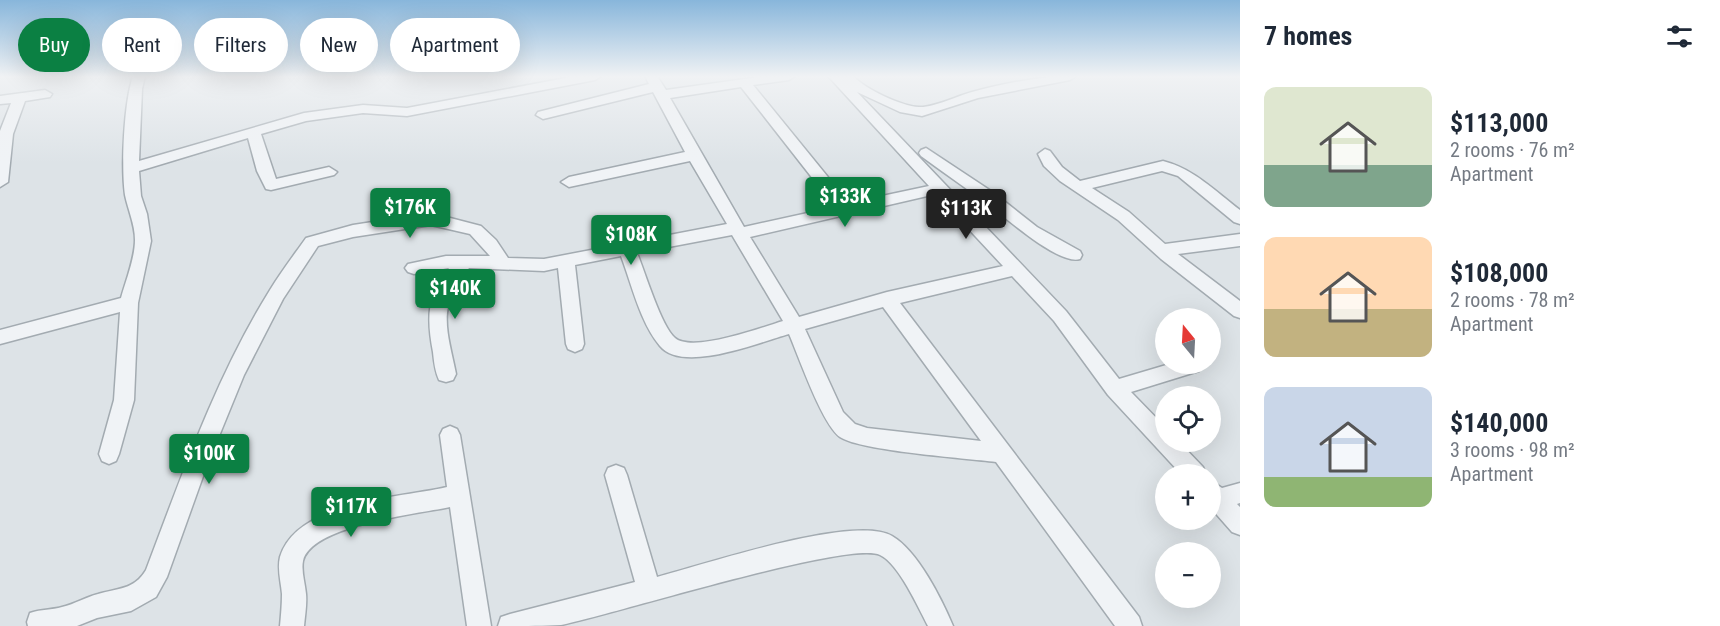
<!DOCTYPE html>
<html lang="en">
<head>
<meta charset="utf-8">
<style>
	body { margin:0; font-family:"Roboto Condensed",sans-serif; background:#f6f6f7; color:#1f2937; height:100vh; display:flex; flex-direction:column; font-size:22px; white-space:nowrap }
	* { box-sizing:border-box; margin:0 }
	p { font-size:20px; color:#747a83 }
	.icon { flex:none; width:33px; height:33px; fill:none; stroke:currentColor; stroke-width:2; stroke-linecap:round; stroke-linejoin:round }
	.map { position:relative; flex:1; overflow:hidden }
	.drawer { display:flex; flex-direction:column; background:#fff; width:480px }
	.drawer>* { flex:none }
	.banner { position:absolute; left:18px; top:18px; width:570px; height:54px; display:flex; gap:12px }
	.needle { width:39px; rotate:342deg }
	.tools { position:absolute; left:1155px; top:308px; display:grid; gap:12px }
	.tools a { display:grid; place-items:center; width:66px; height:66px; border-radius:50%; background:#fff; box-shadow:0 6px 24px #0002; font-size:30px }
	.price { position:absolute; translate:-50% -51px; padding:0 14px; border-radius:6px; background:#0b8043; color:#fff; font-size:20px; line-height:39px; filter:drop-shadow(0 2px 3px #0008) }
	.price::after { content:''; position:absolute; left:50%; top:36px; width:18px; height:14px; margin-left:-9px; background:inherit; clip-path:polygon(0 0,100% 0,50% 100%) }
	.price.selected { background:#222; color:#fff }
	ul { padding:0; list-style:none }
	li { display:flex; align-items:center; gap:18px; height:150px; padding:0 24px }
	li span { display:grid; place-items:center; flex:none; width:168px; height:120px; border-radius:12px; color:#555 }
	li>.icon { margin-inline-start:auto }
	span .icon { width:72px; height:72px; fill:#fffc; stroke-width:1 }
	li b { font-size:26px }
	h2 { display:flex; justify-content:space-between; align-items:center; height:72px; padding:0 24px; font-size:26px }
	.chip { padding:0 21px; border-radius:27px; background:#fff; box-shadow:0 6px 24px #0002; font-size:21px; line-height:54px }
	.chip.selected { background:#0b8043; color:#fff }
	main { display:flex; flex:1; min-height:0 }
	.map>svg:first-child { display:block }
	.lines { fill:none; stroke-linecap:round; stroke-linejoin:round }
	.minor-casing { stroke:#a3abb1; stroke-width:3 }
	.minor { fill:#f0f3f6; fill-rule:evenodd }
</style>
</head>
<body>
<main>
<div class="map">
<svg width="1240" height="626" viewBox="0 0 1240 626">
	<rect width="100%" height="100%" fill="#dde3e7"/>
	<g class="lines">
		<defs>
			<g id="minor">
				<path d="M133,76H145L142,89L139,161L304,113L363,105L407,108L576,76H601L595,80L407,116L363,113L306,121L261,134L276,179L329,167L337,172L334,175L271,190L266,189L257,171L248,138L139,171L141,196L147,214L151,241L138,303L134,400L119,454L116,461L109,464L102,461L99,454L114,400L120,312L0,344V330L121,298C126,280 135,258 135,240C135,224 128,210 125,195C121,166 124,103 133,76Z"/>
				<path d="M645,76H657L666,90L765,76H795L789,80L753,85L849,203L929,186L828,76H853C865,89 901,106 919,107C933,108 957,96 972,92C1005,83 1042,76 1076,76L1070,80L978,98L922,116L900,112L857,92L1066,311L1119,379L1173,363H1201L1199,371L1131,392L1166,428V441H1178L1203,467L1206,474H1181L1108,395L1054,321L1012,276L900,303L1139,617L1142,626H1115L996,462C965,458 861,451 840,437C822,424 799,357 789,334C760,342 683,374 660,346C640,322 632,285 621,256L575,265L584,344L582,349L575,352L568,349L566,344L558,268L544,271L469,268C436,307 447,329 456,374L453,380L446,382L439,380C435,371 434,362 433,352C427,321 426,294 449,268L414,274L408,272L405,268L408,264L446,256H490L470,234L431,225L353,237L318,246L283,299L244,375L206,468L167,577L156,597L131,611L97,618L77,626H28L27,622L30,613C41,609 52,610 62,607C75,604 86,597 98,594C118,588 134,590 146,570C182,475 216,377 270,290C281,272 294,255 306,238L353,225L431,213L481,226L496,240L508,258L544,259L727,224L690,161L569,187L561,182L569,177L685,152L653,92L543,119L536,115L538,112L649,84ZM741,87L835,207L744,227L670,98ZM936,194L1003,266L887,292L799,317L750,237ZM732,235L783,321C760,328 693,353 675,338C661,326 645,272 637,253ZM883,307L981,441L867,428L855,424L843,412L805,329Z"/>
				<path d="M45,90L52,94L50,97L25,101L13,134L8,182L0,187V131L11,103L0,104V96Z"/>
				<path d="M926,148L994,193L1037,227L1080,251L1082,255L1080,259C1058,266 1001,213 982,200C962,185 941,171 921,156L919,153L921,150Z"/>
				<path d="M1045,149L1050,151L1062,167L1080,181L1163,161C1194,169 1215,191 1240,210V224L1234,222L1178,176L1162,171L1092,188L1129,212L1165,244L1240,234V246L1178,254L1240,301V318L1234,316L1161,259L1118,220L1060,181L1044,166L1038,154Z"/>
				<path d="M450,426L457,429L460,435L491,626H467L450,507C418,514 311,525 303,561C301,571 305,583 306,594C307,604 305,615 304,626H280C281,615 282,605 282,594C281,582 277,569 280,557C297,501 400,498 447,487L440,435L443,429Z"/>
				<path d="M616,465L624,468L627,475L657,577C703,565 854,514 892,536C918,551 942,600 953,626H928C918,607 899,564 880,555C849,540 611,615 561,625C542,626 518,626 498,626L501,617L510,614L635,582L605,475L608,468Z"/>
				<path d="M1210,480L1222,488L1240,483V503L1237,504L1240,507V535L1232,532L1210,507Z"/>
			</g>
		</defs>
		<use href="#minor" class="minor-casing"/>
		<use href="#minor" class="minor"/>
	</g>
	<linearGradient id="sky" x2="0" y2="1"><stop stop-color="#88b6db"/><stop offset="0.47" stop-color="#f0f2f4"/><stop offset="1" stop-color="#f0f2f4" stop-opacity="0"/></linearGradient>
	<rect width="1240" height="163" fill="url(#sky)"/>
</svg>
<div class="tools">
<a><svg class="needle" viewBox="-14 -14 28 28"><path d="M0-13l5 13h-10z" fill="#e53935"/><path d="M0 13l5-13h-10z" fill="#747a83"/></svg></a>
<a><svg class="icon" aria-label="locate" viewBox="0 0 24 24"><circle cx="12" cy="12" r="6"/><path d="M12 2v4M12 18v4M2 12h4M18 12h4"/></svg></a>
<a>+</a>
<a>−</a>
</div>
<b class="price" style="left:845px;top:228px">$133K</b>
<b class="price" style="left:410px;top:239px">$176K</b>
<b class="price selected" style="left:966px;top:240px">$113K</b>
<b class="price" style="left:631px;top:266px">$108K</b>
<b class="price" style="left:455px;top:320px">$140K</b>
<b class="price" style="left:209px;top:485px">$100K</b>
<b class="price" style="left:351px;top:538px">$117K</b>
<div class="banner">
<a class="chip selected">Buy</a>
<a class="chip">Rent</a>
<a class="chip">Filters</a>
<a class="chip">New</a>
<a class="chip">Apartment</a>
</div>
</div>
<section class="drawer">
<h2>7 homes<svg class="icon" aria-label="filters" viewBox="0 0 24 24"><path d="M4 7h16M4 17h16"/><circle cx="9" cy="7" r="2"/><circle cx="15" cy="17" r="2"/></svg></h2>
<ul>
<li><span style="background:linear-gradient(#dfe7d0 65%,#7fa58c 0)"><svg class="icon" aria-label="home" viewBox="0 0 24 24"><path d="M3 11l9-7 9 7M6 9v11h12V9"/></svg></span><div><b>$113,000</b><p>2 rooms · 76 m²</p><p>Apartment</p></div></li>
<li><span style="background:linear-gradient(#ffd9b3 60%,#c2b280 0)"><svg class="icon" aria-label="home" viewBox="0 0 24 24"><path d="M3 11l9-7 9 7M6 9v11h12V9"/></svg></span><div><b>$108,000</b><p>2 rooms · 78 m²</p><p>Apartment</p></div></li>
<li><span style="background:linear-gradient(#c9d6e8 75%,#8fb573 0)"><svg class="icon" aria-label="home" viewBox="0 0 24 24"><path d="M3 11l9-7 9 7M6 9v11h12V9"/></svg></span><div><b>$140,000</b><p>3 rooms · 98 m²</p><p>Apartment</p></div></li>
</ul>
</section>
</main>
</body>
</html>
